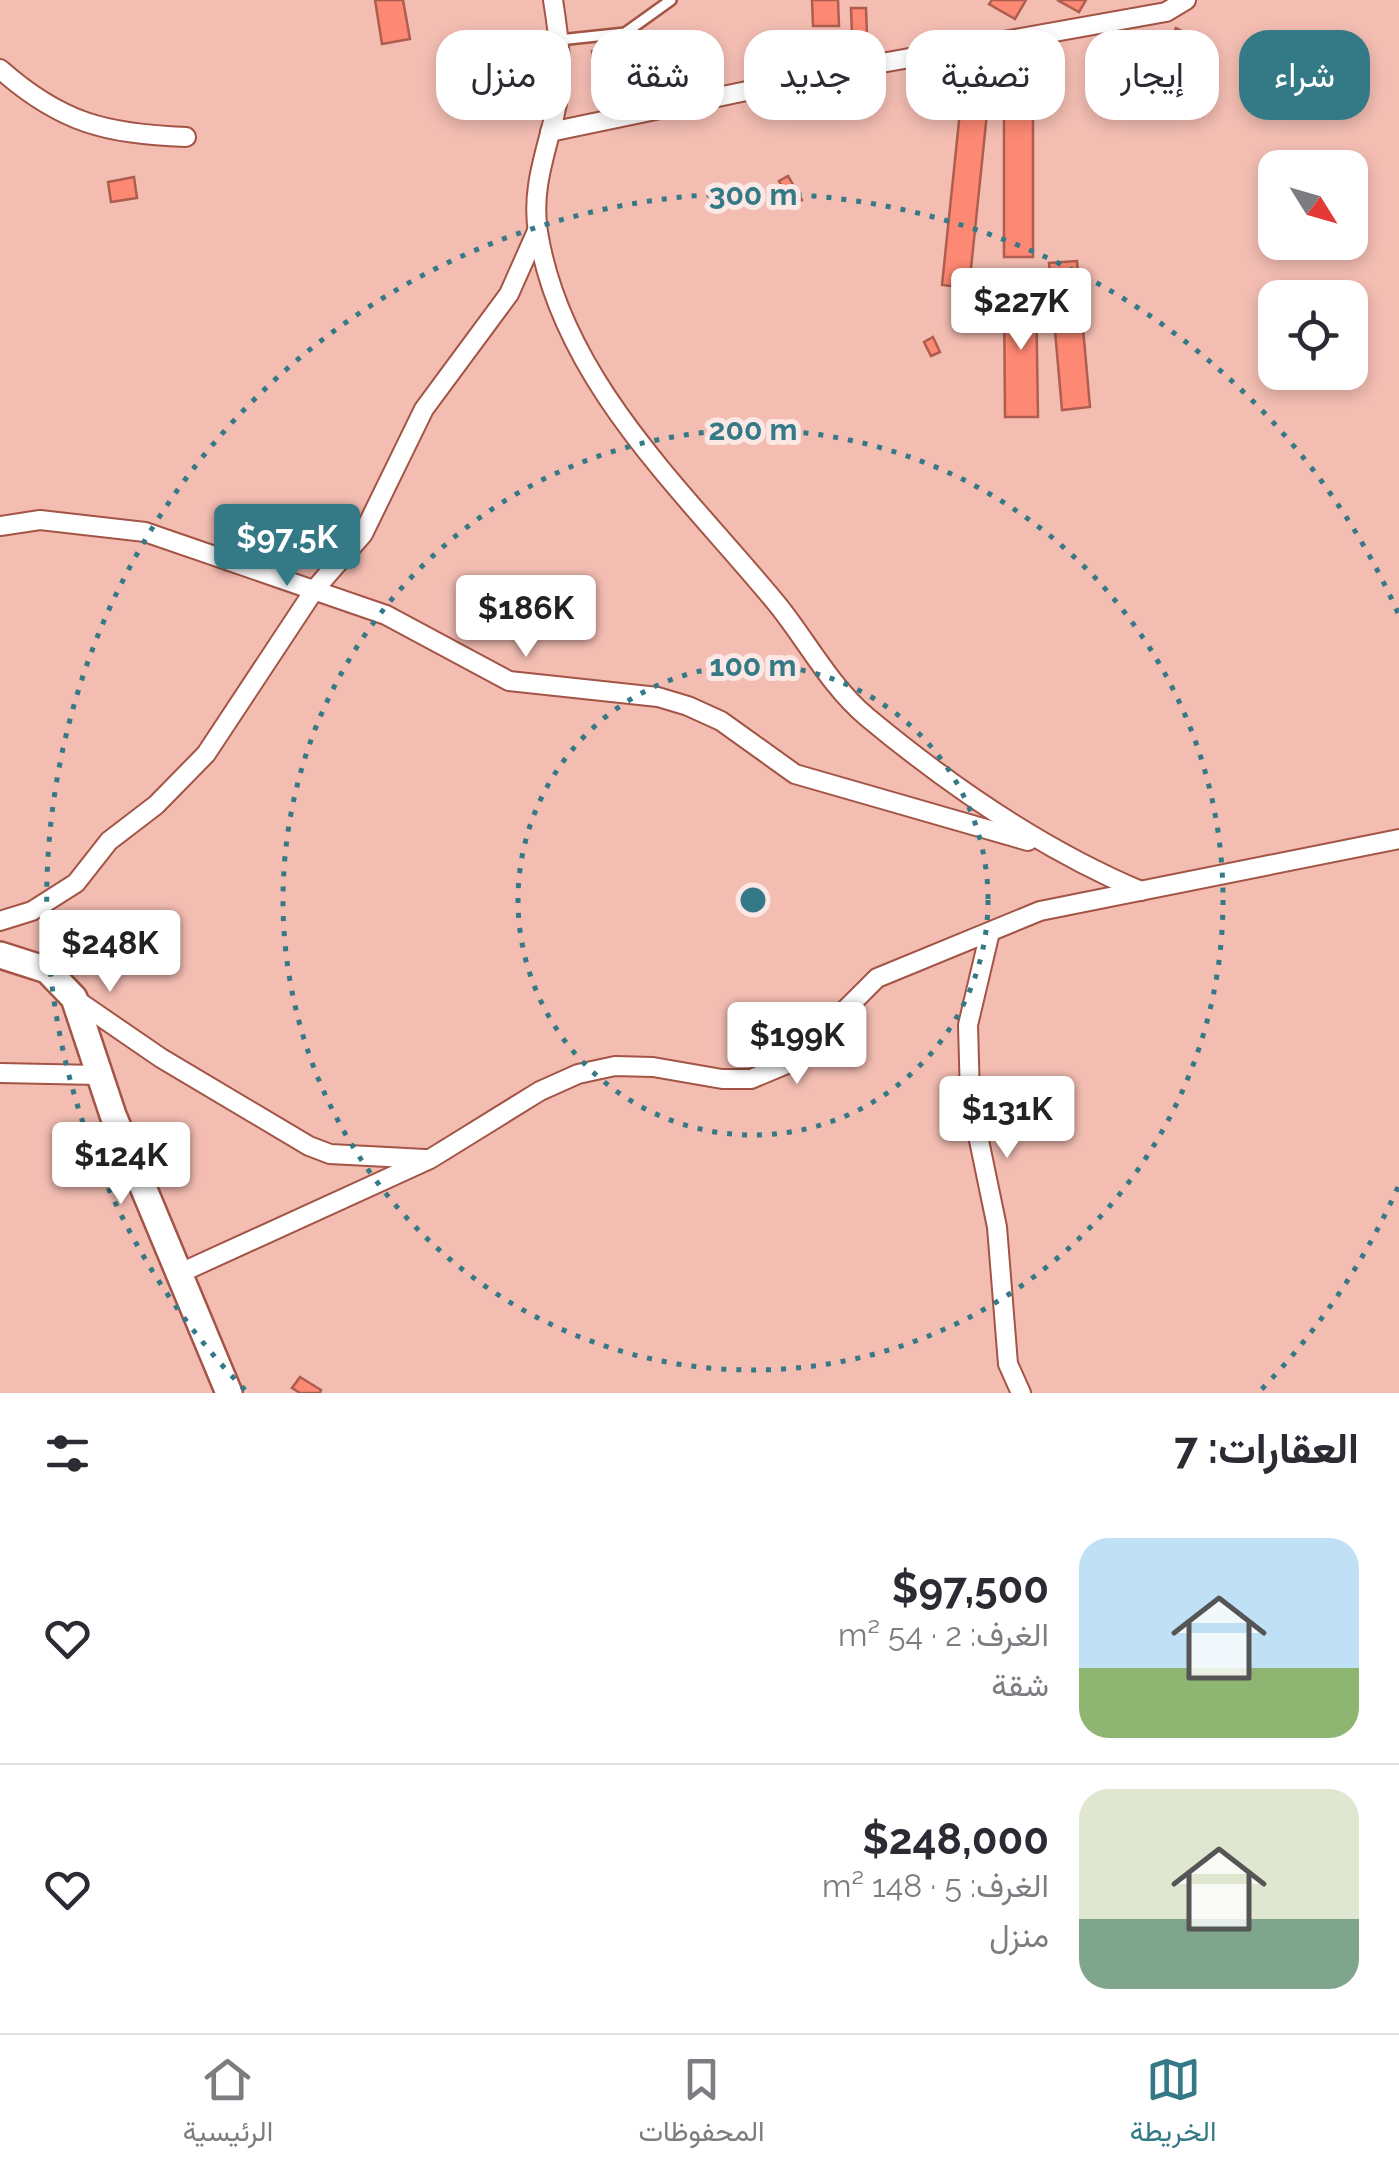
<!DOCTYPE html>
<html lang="ar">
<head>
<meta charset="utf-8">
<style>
	body { margin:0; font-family:Raleway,Vazirmatn,sans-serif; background:#f7f7f7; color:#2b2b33; direction:rtl; height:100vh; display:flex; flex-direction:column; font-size:38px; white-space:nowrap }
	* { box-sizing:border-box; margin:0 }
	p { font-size:32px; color:#7c7c81 }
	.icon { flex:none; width:55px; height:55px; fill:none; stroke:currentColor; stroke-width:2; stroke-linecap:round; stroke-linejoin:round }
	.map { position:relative; height:1393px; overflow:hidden; direction:ltr }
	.sheet { display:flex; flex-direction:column; background:#fff; flex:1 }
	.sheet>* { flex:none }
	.top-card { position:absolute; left:30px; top:30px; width:1340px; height:90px; direction:rtl; display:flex; gap:20px }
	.needle { width:65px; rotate:127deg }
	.fabs { position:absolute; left:1258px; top:150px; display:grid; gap:20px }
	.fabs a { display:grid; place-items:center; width:110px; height:110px; border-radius:20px; background:#fff; box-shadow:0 5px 15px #0003; font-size:50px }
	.price { position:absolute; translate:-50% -85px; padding:0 22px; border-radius:10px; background:#fff; color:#222; font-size:32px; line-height:65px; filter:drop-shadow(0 2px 5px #0008) }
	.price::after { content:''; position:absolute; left:50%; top:60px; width:30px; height:22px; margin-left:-15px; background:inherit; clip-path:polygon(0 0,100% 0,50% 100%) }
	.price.selected { background:#347986; color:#fff }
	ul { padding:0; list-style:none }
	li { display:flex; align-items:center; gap:30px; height:250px; padding:0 40px }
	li+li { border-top:2px solid #e1e1e2 }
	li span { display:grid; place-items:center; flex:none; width:280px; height:200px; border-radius:30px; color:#555 }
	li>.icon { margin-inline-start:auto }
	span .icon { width:120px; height:120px; fill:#fffc; stroke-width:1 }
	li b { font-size:42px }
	h2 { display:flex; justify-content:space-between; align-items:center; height:120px; padding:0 40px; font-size:42px }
	.tag { padding:0 35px; border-radius:30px; background:#fff; box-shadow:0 5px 15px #0003; font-size:35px; line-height:90px }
	.tag.selected { background:#347986; color:#fff }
	.tab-bar { display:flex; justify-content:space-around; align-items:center; height:140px; border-top:2px solid #e1e1e2; background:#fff; font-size:28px; color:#7c7c81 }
	.tab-bar a { display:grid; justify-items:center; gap:5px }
	.tab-bar .selected { color:#347986 }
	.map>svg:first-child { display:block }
	.building { fill:#fd8873; stroke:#ae5e4f; stroke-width:2.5 }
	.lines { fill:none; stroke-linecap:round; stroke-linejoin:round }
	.lane-casing { stroke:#a35445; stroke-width:14 }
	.street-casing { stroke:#a35445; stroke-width:22 }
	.secondary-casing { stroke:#a35445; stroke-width:30 }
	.lane { stroke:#fff; stroke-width:9 }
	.street { stroke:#fff; stroke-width:18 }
	.secondary { stroke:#fff; stroke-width:25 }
	.ring { fill:none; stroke:#347986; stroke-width:5; stroke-dasharray:5 10 }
	.centre { fill:#347986; stroke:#fbe8e4; stroke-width:5 }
	.ring-label { font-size:30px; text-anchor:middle; font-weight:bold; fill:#347986; stroke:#fbe8e4; stroke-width:10; stroke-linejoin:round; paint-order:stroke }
</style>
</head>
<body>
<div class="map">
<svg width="1399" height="1393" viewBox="0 0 1399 1393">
	<rect width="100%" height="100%" fill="#f3bdb2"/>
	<g class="building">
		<path d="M375,0H403L410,39L382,44Z"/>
		<path d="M812,0H838L839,26H813Z"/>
		<path d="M992,0H1026L1015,19L989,4Z"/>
		<path d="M1057,0H1086L1079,12Z"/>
		<path d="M851,8H866L867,36H852Z"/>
		<path d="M1176,28L1190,35L1185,45L1171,37Z"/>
		<path d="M674,48L691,59L671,86L655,74Z"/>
		<path d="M603,49L605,64L593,65L592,51Z"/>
		<path d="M962,92L989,94L969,288L942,285Z"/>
		<path d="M1033,114V257H1004V115Z"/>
		<path d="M788,176L802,200L793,205L779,181Z"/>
		<path d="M134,177L137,198L111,202L108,182Z"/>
		<path d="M1077,261L1090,407L1062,410L1049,263Z"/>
		<path d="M1004,288H1036L1038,417H1005Z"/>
		<path d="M933,337L940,352L931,356L924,342Z"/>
		<path d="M300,1377L321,1390L320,1393H300L292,1388Z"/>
	</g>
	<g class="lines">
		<defs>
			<path id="lane" d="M559,40L625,33L671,0"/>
			<g id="street">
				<path d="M553,0C559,37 564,76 555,113C546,153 531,189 538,232C562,382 685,492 777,604C807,641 830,686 867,717C950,786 1041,849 1141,891"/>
				<path d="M0,69C61,123 106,134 186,137"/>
				<path d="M550,132L876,64L1166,12L1186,0"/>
				<path d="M0,526L40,520L145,532L386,615L509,681L658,697L688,706L721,721L795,774L1028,841"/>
				<path d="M0,921L32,911L76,883L109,841L156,805L206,754L315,589L363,534L424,409L509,294L537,231"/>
				<path d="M990,932L968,1025L970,1097L997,1227L1008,1364L1021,1393"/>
				<path d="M75,999L161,1058L309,1146L330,1154L425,1159"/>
				<path d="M0,1073L98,1075"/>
				<path d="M178,1274L430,1159L540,1091L578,1074L615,1066L653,1067L722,1079H751L794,1061L877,978L1040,911L1399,839"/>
			</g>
			<path id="secondary" d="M0,955L47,970L74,998L113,1115L229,1393"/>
		</defs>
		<use href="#lane" class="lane-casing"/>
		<use href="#street" class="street-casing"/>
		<use href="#secondary" class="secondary-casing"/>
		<use href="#lane" class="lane"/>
		<use href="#street" class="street"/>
		<use href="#secondary" class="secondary"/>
	</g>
	<g class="ring">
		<circle cx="753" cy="900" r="235"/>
		<circle cx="753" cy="900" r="470"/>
		<path d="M1398 1187A706 706 0 0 1 1261 1390M245 1390A706 706 0 1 1 1398 613"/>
	</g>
	<circle cx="753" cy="900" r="15" class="centre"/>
	<g class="ring-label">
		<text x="753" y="205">300 m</text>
		<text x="753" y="440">200 m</text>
		<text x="753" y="676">100 m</text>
	</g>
</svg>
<div class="fabs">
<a><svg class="needle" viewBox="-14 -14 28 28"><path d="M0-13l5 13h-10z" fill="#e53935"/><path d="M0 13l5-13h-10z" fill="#7c7c81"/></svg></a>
<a><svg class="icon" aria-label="locate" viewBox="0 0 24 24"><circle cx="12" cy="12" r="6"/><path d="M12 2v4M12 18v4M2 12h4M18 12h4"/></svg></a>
</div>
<b class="price" style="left:1021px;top:353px">$227K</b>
<b class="price selected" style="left:287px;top:589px">$97.5K</b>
<b class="price" style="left:526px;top:660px">$186K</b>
<b class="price" style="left:110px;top:995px">$248K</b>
<b class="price" style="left:797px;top:1087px">$199K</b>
<b class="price" style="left:1007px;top:1161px">$131K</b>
<b class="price" style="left:121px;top:1207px">$124K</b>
<div class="top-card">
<a class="tag selected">شراء</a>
<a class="tag">إيجار</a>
<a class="tag">تصفية</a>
<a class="tag">جديد</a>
<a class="tag">شقة</a>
<a class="tag">منزل</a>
</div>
</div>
<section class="sheet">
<h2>العقارات: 7<svg class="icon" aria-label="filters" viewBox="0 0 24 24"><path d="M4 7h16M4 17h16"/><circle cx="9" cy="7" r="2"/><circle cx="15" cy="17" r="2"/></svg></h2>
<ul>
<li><span style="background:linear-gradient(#bfe0f5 65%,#8fb573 0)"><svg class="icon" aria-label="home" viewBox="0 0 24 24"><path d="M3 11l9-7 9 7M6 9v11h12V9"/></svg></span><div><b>$97,500</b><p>الغرف: 2 · 54 m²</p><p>شقة</p></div><svg class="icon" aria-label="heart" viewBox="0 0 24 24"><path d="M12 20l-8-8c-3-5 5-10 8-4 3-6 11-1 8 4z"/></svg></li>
<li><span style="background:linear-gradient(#dfe7d0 65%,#7fa58c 0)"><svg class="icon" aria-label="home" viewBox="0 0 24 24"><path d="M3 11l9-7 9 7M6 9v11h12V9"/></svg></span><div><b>$248,000</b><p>الغرف: 5 · 148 m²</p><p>منزل</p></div><svg class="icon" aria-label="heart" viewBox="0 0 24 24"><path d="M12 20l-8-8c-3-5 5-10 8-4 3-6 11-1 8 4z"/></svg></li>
</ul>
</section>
<nav class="tab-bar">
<a class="selected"><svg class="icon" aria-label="map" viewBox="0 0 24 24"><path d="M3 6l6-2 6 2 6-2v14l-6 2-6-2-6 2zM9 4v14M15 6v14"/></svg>الخريطة</a>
<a><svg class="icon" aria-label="saved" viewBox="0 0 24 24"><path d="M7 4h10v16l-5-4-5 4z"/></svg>المحفوظات</a>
<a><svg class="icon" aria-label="home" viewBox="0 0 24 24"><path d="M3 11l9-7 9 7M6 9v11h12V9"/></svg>الرئيسية</a>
</nav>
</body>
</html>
